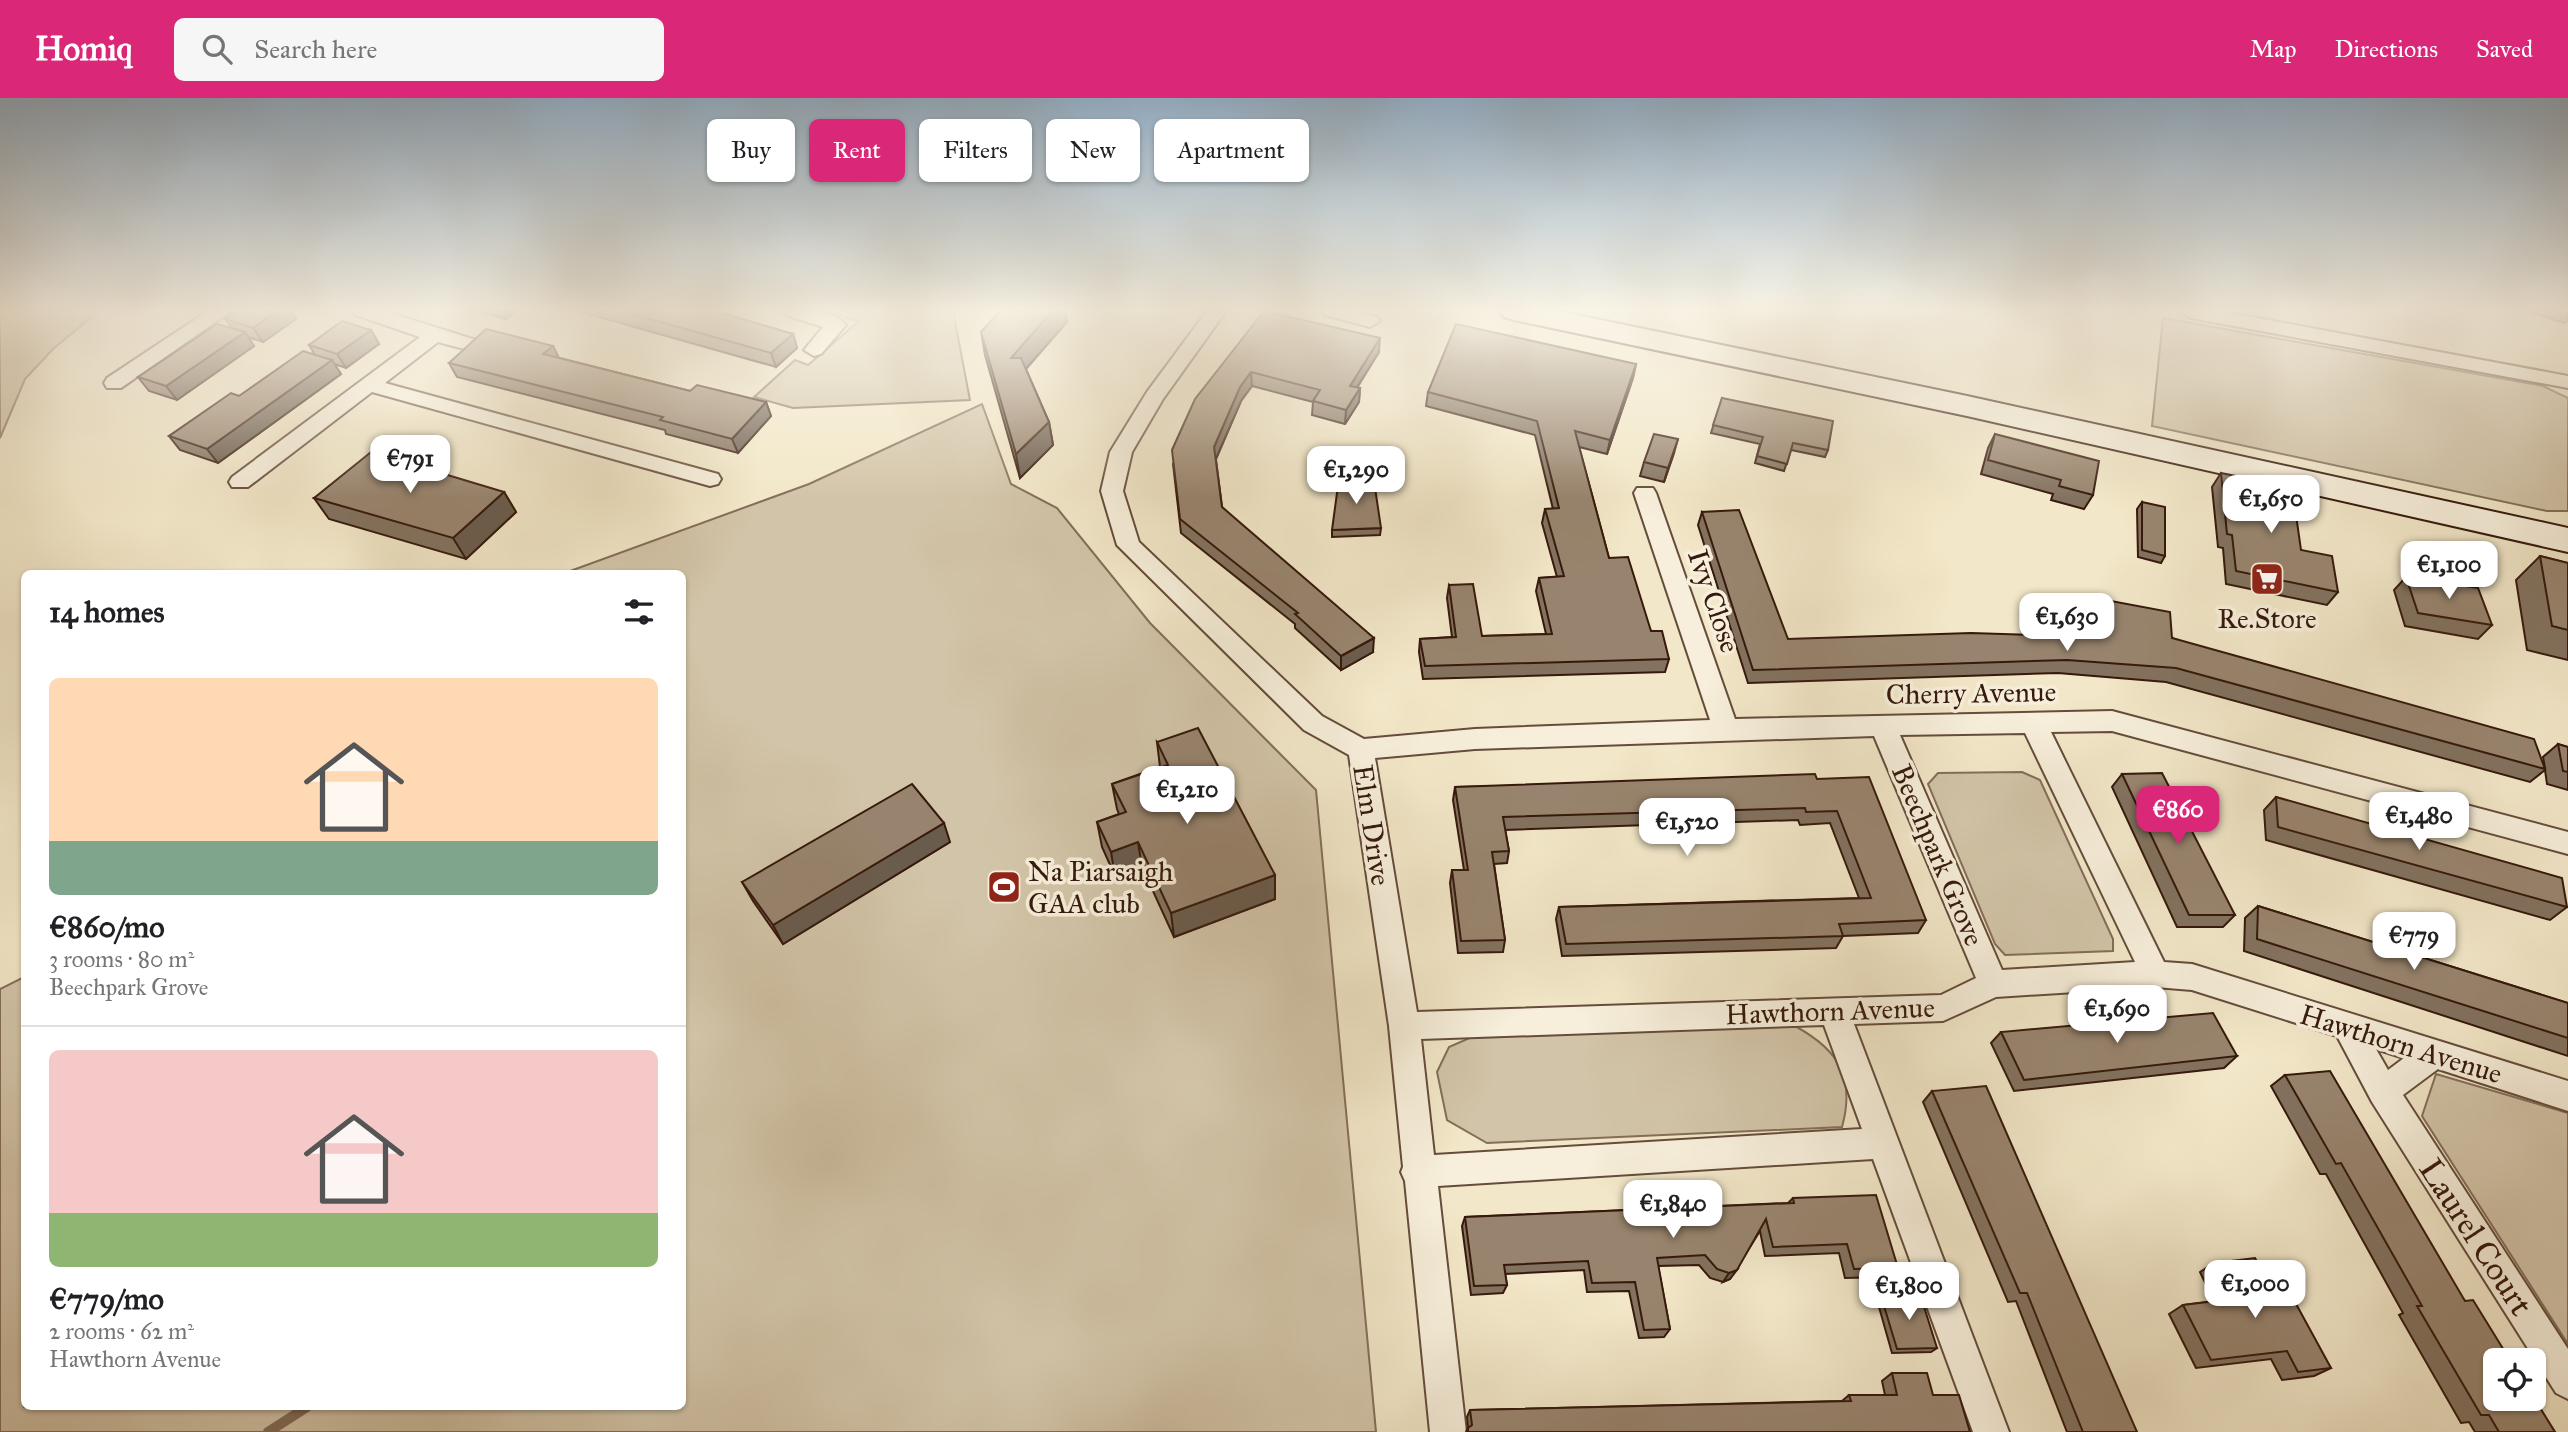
<!DOCTYPE html>
<html lang="en">
<head>
<meta charset="utf-8">
<style>
	body { margin:0; font-family:"IM FELL Great Primer",serif; background:#f6f6f6; color:#202124; height:100vh; display:flex; flex-direction:column; font-size:26px; white-space:nowrap }
	* { box-sizing:border-box; margin:0 }
	p { font-size:23px; color:#757577 }
	.icon { flex:none; width:38px; height:38px; fill:none; stroke:currentColor; stroke-width:2; stroke-linecap:round; stroke-linejoin:round }
	.map { position:relative; flex:1; overflow:hidden }
	.details { position:absolute; left:21px; top:472px; width:665px; height:840px; display:flex; flex-direction:column; background:#fff; border-radius:10px; box-shadow:0 2px 5px #0004 }
	.details>* { flex:none }
	.guide { position:absolute; left:707px; top:21px; width:665px; height:63px; display:flex; gap:14px }
	.tools { position:absolute; left:2483px; top:1250px; display:grid; gap:14px }
	.tools a { display:grid; place-items:center; width:63px; height:63px; border-radius:10px; background:#fff; box-shadow:0 2px 5px #0004; font-size:35px }
	.price { position:absolute; translate:-50% -60px; padding:0 16px; border-radius:14px; background:#fff; color:#222; font-size:23px; line-height:46px; filter:drop-shadow(0 2px 4px #0008) }
	.price::after { content:''; position:absolute; left:50%; top:42px; width:21px; height:16px; margin-left:-10px; background:inherit; clip-path:polygon(0 0,100% 0,50% 100%) }
	.price.selected { background:#db2777; color:#fff }
	ul { padding:0; list-style:none }
	li { display:grid; align-content:center; gap:14px; height:371px; padding:0 28px }
	li+li { border-top:2px solid #e0e0e0 }
	li span { display:grid; place-items:center; height:217px; border-radius:10px; color:#555 }
	li>.icon { margin-inline-start:auto }
	span .icon { width:126px; height:126px; fill:#fffc; stroke-width:1 }
	li b { font-size:30px }
	h2 { display:flex; justify-content:space-between; align-items:center; height:84px; padding:0 28px; font-size:30px }
	.chip { padding:0 24px; border-radius:10px; background:#fff; box-shadow:0 2px 5px #0004; font-size:24px; line-height:63px }
	.chip.selected { background:#db2777; color:#fff }
	header { display:flex; align-items:center; gap:42px; box-sizing:border-box; height:98px; padding:0 35px; background:#db2777; color:#fff }
	header strong { font-size:33px }
	nav { display:flex; gap:38px; margin-inline-start:auto; font-size:24px }
	.search { width:490px; height:63px; background:#f6f6f6; display:flex; align-items:center; gap:18px; box-sizing:border-box; padding:0 24px; border-radius:10px; color:#757577; font-size:26px }
	.map>svg:first-child { display:block }
	.green { fill:#d2c4a8; stroke:#846e5a; stroke-width:2 }
	.lines { fill:none; stroke-linecap:round; stroke-linejoin:round }
	.stream { stroke:#806b56; stroke-width:10 }
	.minor-casing { stroke:#654c3b; stroke-width:4 }
	.secondary-casing { stroke:#36190c; stroke-width:4 }
	.minor { fill:#f7efdb; fill-rule:evenodd }
	.secondary { fill:#f7efdb; fill-rule:evenodd }
	.wall { fill:#83725f; stroke:#36190c; stroke-width:2 }
	.shaded-wall { fill:#6a5c4d; stroke:#36190c; stroke-width:2 }
	.building { fill:#98846e; stroke:#36190c; stroke-width:2 }
	.labels { text-anchor:middle; dominant-baseline:central; stroke-width:7; stroke-linejoin:round; paint-order:stroke }
	.street-label { font-size:28px; fill:#36190c; stroke:#f7efdb }
	.poi-label { font-size:28px; fill:#36190c; stroke:#f7efdb }
	.near-street-label { font-size:33px; fill:#36190c; stroke:#f7efdb }
</style>
</head>
<body>
<header>
<strong>Homiq</strong>
<div class="search"><svg class="icon" aria-label="search" viewBox="0 0 24 24"><circle cx="10" cy="10" r="6"/><path d="M15 15l6 6"/></svg>Search here</div>
<nav><a>Map</a><a>Directions</a><a>Saved</a></nav>
</header>
<div class="map">
<svg width="2568" height="1334" viewBox="0 0 2568 1334">
	<rect width="100%" height="100%" fill="#f2e7c8"/>
	<filter id="stains"><feTurbulence type="fractalNoise" baseFrequency=".00286" numOctaves="4"/><feColorMatrix values="0 0 0 0 .2 0 0 0 0 .09 0 0 0 0 .02 0 0 0 .5 -.17"/></filter>
	<radialGradient id="worn" r=".72"><stop offset=".6" stop-color="#630" stop-opacity="0"/><stop offset="1" stop-color="#630" stop-opacity=".3"/></radialGradient>
	<g class="green">
		<path d="M0,213H99L53,251L25,281L0,340Z"/>
		<path d="M824,213H953L970,302L793,310L754,299L795,262L808,267L859,223Z"/>
		<path d="M2163,220L2543,288L2568,300V413H2547L2152,328Z"/>
		<path d="M982,306L1011,386L1057,410L1150,525L1316,692L1376,1334H0V891L24,879V1309H682V476H562L809,386Z"/>
		<path d="M2022,674L2040,682L2113,841V853L2005,857L1995,846L1928,686L1938,675Z"/>
		<path d="M1787,924C1834,947 1857,975 1842,1029L1487,1045L1447,1022L1437,974L1449,949L1474,938Z"/>
		<path d="M2436,976L2568,1015V1246L2422,1018Z"/>
	</g>
	<g class="lines">
		<path class="stream" d="M268,1334L307,1309"/>
		<defs>
			<g id="minor">
				<path d="M208,213H231L121,290H107L104,285L107,280Z"/>
				<path d="M354,213H384L479,243L482,247L472,253L438,244L385,285L718,376L721,381L718,386L710,388L372,294L248,389H232L229,384L232,379L420,239L356,217Z"/>
				<path d="M784,213C802,213 833,211 846,227L821,256L814,258L804,252L823,229L786,217Z"/>
				<path d="M1207,213H1226L1163,301L1132,354L1123,393L1139,444L1322,618L1364,641L1475,631L1710,622L1634,395L1637,390H1653L1656,395L1735,621L2112,613L2568,734V756L2112,633L2051,634L2164,864L2192,866L2568,983V1013L2438,971L2403,997L2568,1251V1301L2556,1295L2372,1004L2337,938L2192,892L2155,889L1996,899L1943,923L1854,926L2009,1334H1973L1873,1061L1438,1088L1466,1334H1430L1405,1083L1401,1074L1403,1069L1389,928L1349,657L1304,632L1117,447L1101,393L1110,354L1147,294ZM2025,635L2135,864L2002,872L1900,637ZM1874,638L1976,880L1941,897L1417,914L1375,660L1475,651ZM1824,927L1862,1031L1434,1057L1421,941ZM2376,951L2404,960L2388,972Z"/>
				<path d="M1323,213H1356L1377,219L1380,223L1370,229L1325,217Z"/>
				<path d="M2220,213L2568,278V290L2191,220L2181,214Z"/>
			</g>
			<path id="secondary" d="M1500,213H1558L1967,298L2568,430V454L1967,318L1514,222L1504,219Z"/>
		</defs>
		<use href="#minor" class="minor-casing"/>
		<use href="#secondary" class="secondary-casing"/>
		<use href="#minor" class="minor"/>
		<use href="#secondary" class="secondary"/>
	</g>
	<g class="wall">
		<path d="M237,213H292L296,221L263,244L248,239L254,248L177,302L149,293L138,279L232,230L225,221Z"/>
		<path d="M477,213H516L506,221Z"/>
		<path d="M578,213H715L793,236L797,250L776,269Z"/>
		<path d="M1000,213H1065L1067,224L1026,271L1049,324L1053,347L1020,380L985,257L981,234Z"/>
		<path d="M1264,213L1379,254L1357,290H1360L1359,304L1345,326L1312,317L1313,304L1252,288L1241,303L1216,361L1222,409L1373,554L1341,572L1295,530V526L1181,435L1173,366Z"/>
		<path d="M2527,213H2568V221L2565,225Z"/>
		<path d="M371,232L379,246L346,270L334,266L341,276L218,365L180,352L169,338L239,298L315,257L309,247Z"/>
		<path d="M560,260L690,293L766,304L771,318L738,355L666,336L665,332L457,279L449,265Z"/>
		<path d="M1636,266L1633,280L1607,356L1579,349L1609,460L1651,533L1669,561L1665,574L1423,581L1419,554L1420,541L1452,539L1447,500L1449,487L1482,538L1546,536L1536,493L1539,480L1557,479L1542,425L1545,411H1553L1535,337L1426,308L1428,294Z"/>
		<path d="M1722,300L1828,352L1825,359L1791,352L1784,373L1755,365L1760,346L1711,335Z"/>
		<path d="M1995,336L2093,397L2084,411L2051,402L2053,396L1981,376L1988,350Z"/>
		<path d="M1674,355L1664,384L1640,378L1644,364Z"/>
		<path d="M2221,375L2301,452L2338,494L2327,507L2226,486L2223,450L2218,449L2212,389Z"/>
		<path d="M504,394L516,414L466,461L329,421L314,400Z"/>
		<path d="M2142,404L2165,458L2161,465L2138,459L2137,411Z"/>
		<path d="M1702,414L1788,541L2092,539L2086,514L2095,500L2172,540L2545,670L2543,659L2558,646L2568,649V692L2547,686L2545,672L2530,684L2166,584L2058,575L1748,585L1698,427Z"/>
		<path d="M1381,430L1380,437L1332,439V432Z"/>
		<path d="M2540,458L2568,465V562L2527,552L2516,482Z"/>
		<path d="M2406,479L2492,527L2478,541L2405,528L2394,492Z"/>
		<path d="M1157,644L1275,777V801L1174,839L1142,769L1115,778L1102,749L1097,724L1119,716L1117,711L1112,686L1160,669Z"/>
		<path d="M2122,676L2235,817L2223,829H2177L2112,689Z"/>
		<path d="M1817,681L1926,822L1918,835L1843,838L1836,850L1562,858L1556,821L1559,809L1859,800L1830,725L1800,727L1798,722L1505,732L1509,753L1507,765L1494,766L1505,842L1503,854L1458,855L1450,785L1452,772H1464L1453,702L1455,689Z"/>
		<path d="M2276,699L2567,809L2550,822L2266,742L2264,712Z"/>
		<path d="M950,744L783,846L753,803L742,784Z"/>
		<path d="M2258,808L2568,905V958L2244,853L2245,820Z"/>
		<path d="M2001,934L2237,958L2224,970L2014,993L1991,945Z"/>
		<path d="M2285,977L2465,1203L2555,1334H2475L2469,1324L2461,1325L2399,1217L2403,1215L2326,1076H2320L2271,988Z"/>
		<path d="M1932,993L2137,1334H2067L2016,1203L2008,1204L1923,1004Z"/>
		<path d="M1793,1100L1898,1170L1888,1179L1845,1180L1839,1155L1765,1158L1760,1133L1730,1181L1723,1184L1710,1180L1699,1167L1658,1168L1670,1231L1664,1239L1639,1240L1629,1193L1587,1194L1584,1172L1505,1176L1507,1187L1503,1195L1471,1197L1462,1128L1465,1119L1788,1105Z"/>
		<path d="M2214,1165L2274,1195L2331,1270L2314,1278L2282,1282L2271,1261L2196,1270L2169,1216L2183,1207L2214,1203L2200,1174Z"/>
		<path d="M1881,1198L1937,1250L1931,1254L1892,1255L1877,1202Z"/>
		<path d="M1892,1275L1933,1297L1970,1334H1466L1468,1329L1467,1319L1470,1312L1842,1303L1849,1297H1885L1882,1283Z"/>
	</g>
	<g class="shaded-wall">
		<path d="M277,213H292L296,221L263,244L253,230Z"/>
		<path d="M502,213H516L506,221Z"/>
		<path d="M1052,213H1065L1067,224L1015,283L1011,260Z"/>
		<path d="M371,232L379,246L346,270L337,256Z"/>
		<path d="M245,234L254,248L177,302L166,288Z"/>
		<path d="M793,236L797,250L776,269L771,255Z"/>
		<path d="M1380,240L1379,254L1349,302L1350,288Z"/>
		<path d="M553,248L560,262L543,256Z"/>
		<path d="M332,262L341,276L218,365L207,351Z"/>
		<path d="M1636,266L1633,280L1607,356L1610,342Z"/>
		<path d="M1251,274L1252,288L1241,303L1215,363L1214,349L1240,289Z"/>
		<path d="M1360,290L1359,304L1345,326L1346,312Z"/>
		<path d="M766,304L771,318L738,355L732,341Z"/>
		<path d="M1049,324L1053,347L1020,380L1016,356Z"/>
		<path d="M1678,341L1674,355L1664,384L1668,370Z"/>
		<path d="M504,394L516,414L466,461L453,440Z"/>
		<path d="M1374,540L1373,554L1341,572V558Z"/>
		<path d="M944,725L950,744L783,846L773,827Z"/>
		<path d="M1138,744L1142,769L1115,778L1111,754Z"/>
		<path d="M1275,777V801L1174,839L1171,815Z"/>
		<path d="M1737,1172L1730,1181L1723,1184L1729,1175Z"/>
	</g>
	<g class="building">
		<path d="M237,213H277L253,230L225,221Z"/>
		<path d="M621,213H715L793,236L771,255Z"/>
		<path d="M1000,213H1052L1011,260H1021L1049,324L1016,356L981,234Z"/>
		<path d="M1264,213L1380,240L1350,288L1360,290L1346,312L1313,303L1320,292L1251,274L1240,289L1214,349L1222,409L1374,540L1341,558L1295,516L1298,515L1180,421L1172,352L1195,301Z"/>
		<path d="M342,223L371,232L337,256L309,247Z"/>
		<path d="M217,226L245,234L166,288L138,279Z"/>
		<path d="M1456,226L1636,266L1610,342L1575,333L1609,460L1628,459L1651,533H1662L1669,561L1425,568L1420,541L1456,539L1449,487L1473,486L1482,538L1552,536L1539,480L1564,478L1545,411L1559,410L1537,323L1428,294Z"/>
		<path d="M486,231L553,248L543,256L690,293L697,287L766,304L732,341L660,322L663,319L449,265Z"/>
		<path d="M303,253L332,262L207,351L169,338L231,295L239,298Z"/>
		<path d="M1722,300L1833,323L1828,352L1793,345L1787,366L1757,358L1763,339L1713,327Z"/>
		<path d="M1654,336L1678,341L1668,370L1644,364Z"/>
		<path d="M1995,336L2099,363L2093,397L2059,388L2061,382L1988,362Z"/>
		<path d="M371,354L504,394L453,440L314,400Z"/>
		<path d="M2221,375L2292,389L2301,452L2332,458L2338,494L2236,473L2232,437L2227,436Z"/>
		<path d="M1339,380L1374,383L1381,430L1332,432Z"/>
		<path d="M2142,404L2165,409V458L2142,452Z"/>
		<path d="M1739,412L1788,541L1971,535L2104,539L2095,500L2170,514L2172,540L2534,641L2545,671L2176,570L2067,562L1753,572L1702,414Z"/>
		<path d="M2540,458L2568,465V532L2552,528Z"/>
		<path d="M2406,479L2478,490L2492,527L2418,515Z"/>
		<path d="M1198,630L1275,777L1171,815L1138,744L1111,754L1097,724L1126,714L1112,686L1168,667L1157,644Z"/>
		<path d="M2558,646L2568,649V674L2563,673Z"/>
		<path d="M2162,675L2235,817H2189L2122,676Z"/>
		<path d="M1815,676L1817,681L1869,679L1926,822L1839,826L1843,838L1566,846L1559,809L1871,800L1837,713L1806,714L1805,710L1503,719L1509,753L1492,754L1505,842L1461,843L1452,772H1468L1455,689Z"/>
		<path d="M912,686L944,725L773,827L742,784Z"/>
		<path d="M2276,699L2562,780L2567,809L2278,729Z"/>
		<path d="M2258,808L2568,905V940L2257,841Z"/>
		<path d="M2213,915L2237,958L2024,982L2001,934Z"/>
		<path d="M2330,973L2465,1203L2473,1202L2510,1262H2496V1300H2534L2555,1334H2499L2489,1317H2481L2417,1208H2422L2341,1065L2336,1066L2285,977Z"/>
		<path d="M1986,988L2137,1334H2083L2027,1195H2020L1932,993Z"/>
		<path d="M1876,1097L1898,1170L1854,1171L1847,1146L1773,1149L1766,1121L1737,1172L1729,1175L1717,1171L1705,1157L1657,1160L1670,1231L1644,1232L1635,1184L1592,1185L1588,1163L1504,1167L1507,1187L1474,1188L1465,1119L1794,1105L1793,1100Z"/>
		<path d="M2255,1160L2274,1195L2289,1193L2331,1270L2298,1274L2287,1253L2211,1262L2183,1207L2233,1201L2214,1165Z"/>
		<path d="M1920,1196L1937,1250L1897,1251L1881,1198Z"/>
		<path d="M1892,1275H1927L1933,1297H1959L1970,1334H1468V1330L1472,1327L1470,1312L1851,1303L1849,1297H1897Z"/>
	</g>
	<linearGradient id="sky" x2="0" y2="1"><stop stop-color="#92acc2"/><stop offset="0.53" stop-color="#f9f4e6"/><stop offset="1" stop-color="#f9f4e6" stop-opacity="0"/></linearGradient>
	<rect width="2568" height="400" fill="url(#sky)"/>
	<defs>
		<symbol id="supermarket-square" viewBox="-11 -11 22 22"><rect x="-9" y="-9" width="18" height="18" rx="4" fill="#8f2418" stroke="#f7efdb"/><path d="M-6-5.5h2.5l.6 2H6L4.5 2H-2.5L-4.4-4H-6ZM-1.5 3.2a1.3 1.3 0 1 0 .1 0ZM3 3.2a1.3 1.3 0 1 0 .1 0Z" fill="#fff"/></symbol>
		<symbol id="stadium-square" viewBox="-11 -11 22 22"><rect x="-9" y="-9" width="18" height="18" rx="4" fill="#8f2418" stroke="#f7efdb"/><path d="M0-5a6.5 5 0 1 0 0 10a6.5 5 0 1 0 0-10ZM-3.5-1.8h7v3.6h-7Z" fill="#fff"/></symbol>
	</defs>
	<g fill-rule="evenodd">
		<use href="#supermarket-square" x="2248" y="462" width="38" height="38"/>
		<use href="#stadium-square" x="985" y="770" width="38" height="38"/>
	</g>
	<g class="labels">
		<g class="street-label">
			<text transform="translate(1714 503) rotate(71)">Ivy Close</text>
			<text transform="translate(1971 595) rotate(-1)">Cherry Avenue</text>
			<text transform="translate(1372 727) rotate(81)">Elm Drive</text>
			<text transform="translate(1938 757) rotate(67)">Beechpark Grove</text>
			<text transform="translate(1830 913) rotate(-2)">Hawthorn Avenue</text>
			<text transform="translate(2401 946) rotate(17)">Hawthorn Avenue</text>
		</g>
		<g class="poi-label">
			<text x="2267" y="520">Re.Store</text>
			<text x="1028" y="773" text-anchor="start">Na Piarsaigh<tspan x="1028" dy="32">GAA club</tspan></text>
		</g>
		<g class="near-street-label">
			<text transform="translate(2476 1139) rotate(57)">Laurel Court</text>
		</g>
	</g>
	<rect width="100%" height="100%" filter="url(#stains)"/>
	<rect width="100%" height="100%" fill="url(#worn)"/>
</svg>
<div class="tools">
<a><svg class="icon" aria-label="locate" viewBox="0 0 24 24"><circle cx="12" cy="12" r="6"/><path d="M12 2v4M12 18v4M2 12h4M18 12h4"/></svg></a>
</div>
<b class="price" style="left:410px;top:397px">€791</b>
<b class="price" style="left:1356px;top:408px">€1,290</b>
<b class="price" style="left:2271px;top:437px">€1,650</b>
<b class="price" style="left:2449px;top:503px">€1,100</b>
<b class="price" style="left:2067px;top:555px">€1,630</b>
<b class="price" style="left:1187px;top:728px">€1,210</b>
<b class="price selected" style="left:2178px;top:748px">€860</b>
<b class="price" style="left:2419px;top:754px">€1,480</b>
<b class="price" style="left:1687px;top:760px">€1,520</b>
<b class="price" style="left:2414px;top:874px">€779</b>
<b class="price" style="left:2117px;top:947px">€1,690</b>
<b class="price" style="left:1673px;top:1142px">€1,840</b>
<b class="price" style="left:2255px;top:1222px">€1,000</b>
<b class="price" style="left:1909px;top:1224px">€1,800</b>
<div class="guide">
<a class="chip">Buy</a>
<a class="chip selected">Rent</a>
<a class="chip">Filters</a>
<a class="chip">New</a>
<a class="chip">Apartment</a>
</div>
<section class="details">
<h2>14 homes<svg class="icon" aria-label="filters" viewBox="0 0 24 24"><path d="M4 7h16M4 17h16"/><circle cx="9" cy="7" r="2"/><circle cx="15" cy="17" r="2"/></svg></h2>
<ul>
<li><span style="background:linear-gradient(#ffd9b3 75%,#7fa58c 0)"><svg class="icon" aria-label="home" viewBox="0 0 24 24"><path d="M3 11l9-7 9 7M6 9v11h12V9"/></svg></span><div><b>€860/mo</b><p>3 rooms · 80 m²</p><p>Beechpark Grove</p></div></li>
<li><span style="background:linear-gradient(#f6c9c9 75%,#8fb573 0)"><svg class="icon" aria-label="home" viewBox="0 0 24 24"><path d="M3 11l9-7 9 7M6 9v11h12V9"/></svg></span><div><b>€779/mo</b><p>2 rooms · 62 m²</p><p>Hawthorn Avenue</p></div></li>
</ul>
</section>
</div>
</body>
</html>
